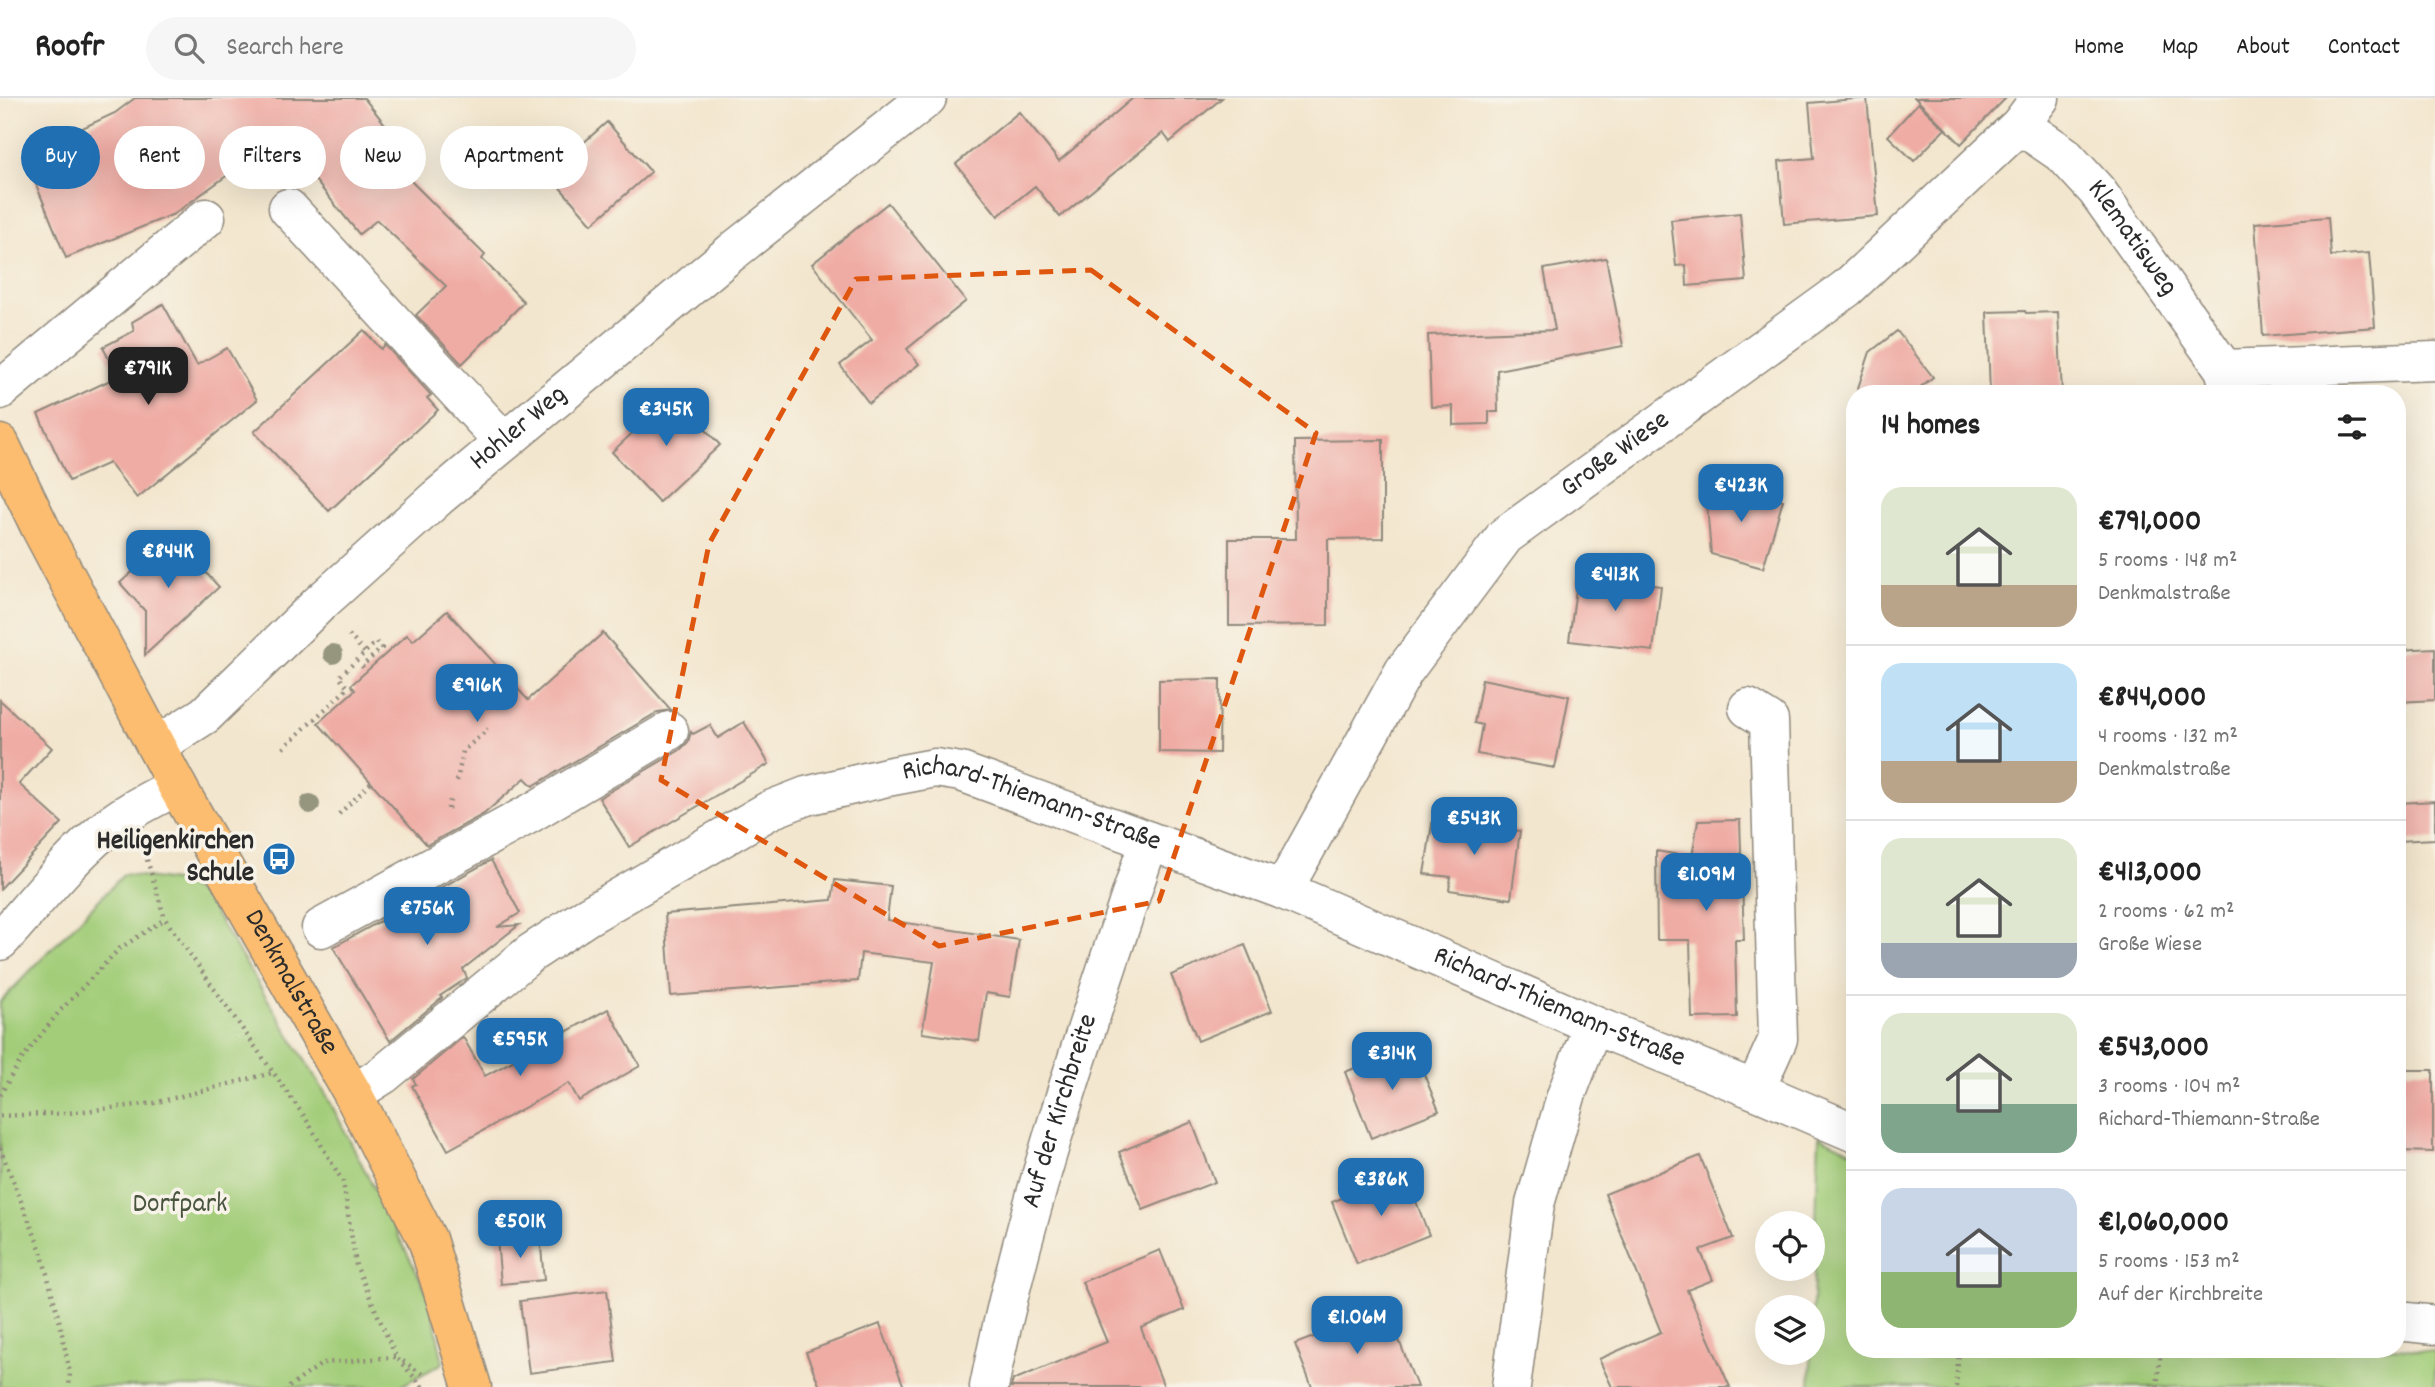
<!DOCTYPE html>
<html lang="en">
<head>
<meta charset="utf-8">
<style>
	body { margin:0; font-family:Dekko,sans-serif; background:#f6f6f6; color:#222; height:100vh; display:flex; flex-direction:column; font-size:26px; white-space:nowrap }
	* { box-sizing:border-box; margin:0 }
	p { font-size:23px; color:#767676 }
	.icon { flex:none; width:38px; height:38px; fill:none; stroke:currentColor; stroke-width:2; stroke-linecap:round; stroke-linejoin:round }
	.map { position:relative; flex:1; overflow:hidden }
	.panel { position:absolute; left:1846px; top:287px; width:560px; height:973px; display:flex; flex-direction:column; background:#fff; border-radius:28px; box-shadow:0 7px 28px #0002 }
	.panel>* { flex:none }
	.banner { position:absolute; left:21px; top:28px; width:665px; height:63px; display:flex; gap:14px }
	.tools { position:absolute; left:1755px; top:1113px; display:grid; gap:14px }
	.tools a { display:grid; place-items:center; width:70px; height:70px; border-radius:50%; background:#fff; box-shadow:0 7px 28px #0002; font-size:35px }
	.price { position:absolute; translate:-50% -60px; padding:0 16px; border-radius:14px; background:#1f6fb2; color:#fff; font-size:23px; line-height:46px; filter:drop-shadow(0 2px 4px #0008) }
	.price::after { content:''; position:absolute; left:50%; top:42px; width:21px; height:16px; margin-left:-10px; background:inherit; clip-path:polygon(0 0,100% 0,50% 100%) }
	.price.active { background:#222; color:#fff }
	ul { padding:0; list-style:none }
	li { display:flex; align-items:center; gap:21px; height:175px; padding:0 35px }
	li+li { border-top:2px solid #e0e0e0 }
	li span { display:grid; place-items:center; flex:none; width:196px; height:140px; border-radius:21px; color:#555 }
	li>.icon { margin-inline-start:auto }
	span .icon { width:84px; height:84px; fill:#fffc; stroke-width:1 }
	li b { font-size:30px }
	h2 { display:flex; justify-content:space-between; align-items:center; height:84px; padding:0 35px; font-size:30px }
	.chip { padding:0 24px; border-radius:32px; background:#fff; box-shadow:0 7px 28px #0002; font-size:24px; line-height:63px }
	.chip.active { background:#1f6fb2; color:#fff }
	header { display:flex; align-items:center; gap:42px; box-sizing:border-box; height:98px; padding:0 35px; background:#fff; border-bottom:2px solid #e0e0e0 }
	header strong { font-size:33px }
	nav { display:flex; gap:38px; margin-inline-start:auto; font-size:24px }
	.search { width:490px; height:63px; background:#f6f6f6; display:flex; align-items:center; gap:18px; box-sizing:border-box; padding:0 24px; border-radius:38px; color:#767676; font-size:26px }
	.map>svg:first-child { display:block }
	.green { fill:#a3cd79; stroke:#677c52; stroke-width:2 }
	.building { fill:#efaca4 }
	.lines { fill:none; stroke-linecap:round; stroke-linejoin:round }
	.minor-casing { stroke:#8f887c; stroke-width:41 }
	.major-casing { stroke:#8f887c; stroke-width:41 }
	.path { stroke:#8f887c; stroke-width:4.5; stroke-dasharray:2 5; stroke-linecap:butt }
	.minor { stroke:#fff; stroke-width:38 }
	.major { stroke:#fcbd6f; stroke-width:38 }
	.tree { fill:#96967f }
	.marked { fill:none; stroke:#df570e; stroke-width:5; stroke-dasharray:14 9; stroke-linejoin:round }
	.labels { text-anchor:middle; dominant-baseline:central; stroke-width:7; stroke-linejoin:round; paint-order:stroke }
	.street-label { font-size:28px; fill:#2b2b2b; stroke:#f7f3e8 }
	.poi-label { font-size:28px; font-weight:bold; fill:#2b2b2b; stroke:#f7f3e8; text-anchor:end }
	.park-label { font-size:28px; fill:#49543e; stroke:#f7f3e8 }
</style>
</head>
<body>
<header>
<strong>Roofr</strong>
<div class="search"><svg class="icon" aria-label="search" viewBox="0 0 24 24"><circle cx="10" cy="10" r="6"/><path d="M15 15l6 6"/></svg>Search here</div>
<nav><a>Home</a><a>Map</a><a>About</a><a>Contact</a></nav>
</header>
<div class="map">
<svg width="2435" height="1289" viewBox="0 0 2435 1289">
	<rect width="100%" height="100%" fill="#f7f3e8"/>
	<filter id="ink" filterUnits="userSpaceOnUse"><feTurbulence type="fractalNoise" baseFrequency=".0143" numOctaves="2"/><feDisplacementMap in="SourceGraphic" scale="14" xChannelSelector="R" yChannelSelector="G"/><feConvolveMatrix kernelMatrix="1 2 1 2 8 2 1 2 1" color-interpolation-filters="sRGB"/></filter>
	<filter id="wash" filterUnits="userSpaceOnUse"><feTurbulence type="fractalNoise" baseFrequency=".00686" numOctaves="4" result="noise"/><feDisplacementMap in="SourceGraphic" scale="28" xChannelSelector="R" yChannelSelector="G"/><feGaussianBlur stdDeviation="1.57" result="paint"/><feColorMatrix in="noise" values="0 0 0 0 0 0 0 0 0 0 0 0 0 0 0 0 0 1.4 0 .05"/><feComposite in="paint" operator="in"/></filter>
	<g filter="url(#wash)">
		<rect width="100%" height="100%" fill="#f3e6ce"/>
		<g class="green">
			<path d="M124,776L181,784L206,801L327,998L430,1200L443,1265L399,1289H0V904Z"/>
			<path d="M1819,1038L1855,1055V1251L2398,1250L2435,1254V1289H1810Z"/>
		</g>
		<g id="blocks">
			<g class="building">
				<path d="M135,0H364L417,66L404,76L485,157L482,161L524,204L462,266L416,217L446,188L377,122L359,136L280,39L174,116L66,160L24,57L115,15Z"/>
				<path d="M1133,0H1222L1170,44L1163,35L1060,119L1035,88L998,118L956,66L1019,14L1059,63Z"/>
				<path d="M1867,0L1878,118L1784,126L1779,63L1814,60L1809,5Z"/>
				<path d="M1915,0H2006L1961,46Z"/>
				<path d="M1918,5L1945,31L1914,63L1888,38Z"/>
				<path d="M607,24L651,74L592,126L548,76Z"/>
				<path d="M888,105L966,203L907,251L919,266L869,305L840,267L872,242L812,166Z"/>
				<path d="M1740,115L1746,183L1687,188L1686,167L1676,168L1671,122Z"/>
				<path d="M2328,119L2331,158L2369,155L2375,229L2263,238L2255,125Z"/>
				<path d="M1606,160L1623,248L1497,272L1498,314H1489V326L1453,327V308L1431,309L1428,237L1555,232L1544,171Z"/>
				<path d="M163,206L197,267L227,250L257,302L137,400L109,365L69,383L38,316L117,279L103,249L134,233L132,224Z"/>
				<path d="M2025,213L2026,215L2058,214L2062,296H1990L1987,214Z"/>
				<path d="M364,232L381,251L385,247L431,297L427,300L438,312L329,413L254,334Z"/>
				<path d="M1897,233L1933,279L1912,296H1856L1870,254Z"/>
				<path d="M673,297L720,347L659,404L612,354Z"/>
				<path d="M1383,342V440L1328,441V527L1229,528V441H1296L1295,343Z"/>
				<path d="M1714,383L1783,402L1763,470L1711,456L1707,407Z"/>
				<path d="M172,438L219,489L145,557V513L120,485Z"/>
				<path d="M1578,476L1661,488L1653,553L1569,543Z"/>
				<path d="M447,513L528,602L603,535L671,612L658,614L533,688L525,680L484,716L427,747L318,625L355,592L351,587L407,537L413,543Z"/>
				<path d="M2435,550V602L2398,604V552Z"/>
				<path d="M1220,581L1219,655L1159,654V582Z"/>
				<path d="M1482,581L1569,598L1555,670L1477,656L1482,627L1474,625Z"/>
				<path d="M0,602L52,650L19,686L62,725L0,791Z"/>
				<path d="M744,624L769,666L629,749L599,700L680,652L688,644L691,634L693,636L710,627L718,640Z"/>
				<path d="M2435,703V741L2398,743V705Z"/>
				<path d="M1433,720L1520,733L1511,801L1449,792L1451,779L1424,776Z"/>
				<path d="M1740,722L1744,842H1735L1737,919L1692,920L1690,842H1657L1656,753L1692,759L1698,723Z"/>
				<path d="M491,762L520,815L497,829L519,827L463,871L467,880L440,898L442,900L390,943L333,849Z"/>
				<path d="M835,782L891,788L887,822L1019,842L1010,899L986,895L979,943L922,935L934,864L861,855L858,883L671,898L665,816L832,802Z"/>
				<path d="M1245,847L1272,913L1198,943L1171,877Z"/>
				<path d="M608,911L640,968L579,1003L569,985L448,1052L412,988L416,986L413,981L463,939L485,978Z"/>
				<path d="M1412,947L1439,1013L1371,1040L1345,974Z"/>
				<path d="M2398,972H2433V1054L2398,1053Z"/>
				<path d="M1192,1024L1215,1084L1143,1112L1119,1054Z"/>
				<path d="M1700,1058L1733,1140L1700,1152L1713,1182L1687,1192L1730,1289H1612L1599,1261L1661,1234L1605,1096Z"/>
				<path d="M1405,1075L1429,1137L1357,1166L1332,1104Z"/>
				<path d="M540,1138L544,1182L501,1186L497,1142Z"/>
				<path d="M1160,1152L1184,1212L1141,1230L1164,1289H1011L1013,1282L1107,1244L1082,1184Z"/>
				<path d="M607,1192L616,1264L529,1275L520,1203Z"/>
				<path d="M1387,1211L1417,1289H1312L1295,1246Z"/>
				<path d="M880,1226L904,1289H820L806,1254Z"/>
			</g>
		</g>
	</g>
	<g filter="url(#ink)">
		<use href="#blocks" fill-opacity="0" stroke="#8f887c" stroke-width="2"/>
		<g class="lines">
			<defs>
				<g id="minor">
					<path id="s1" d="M2020,27L2064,57L2097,93L2224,271L2231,296"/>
					<path d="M288,110L504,344"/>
					<path d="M2224,271L2435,263"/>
					<path d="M0,292L206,120"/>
					<path d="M1748,610L1769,623L1778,941L1755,992"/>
					<path id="s2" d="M156,648L205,617L319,506L437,400L732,154L927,0"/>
					<path id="s3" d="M1283,792L1404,573L1505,438L1847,190L2020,27L2040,0"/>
					<path d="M321,830L531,715L669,633"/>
					<path d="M0,843C33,807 65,765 103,733C125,714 151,702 177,688"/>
					<path id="s4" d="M353,996L383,977L531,855L586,819L770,712L806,698L887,679L935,670L961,674L1283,792L1593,927L1755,992L1855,1035"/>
					<path d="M2398,1223L2435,1227"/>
					<path id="s5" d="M989,1289C1026,1102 1089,923 1149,743"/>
					<path d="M1511,1289L1535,1106L1566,998L1593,927"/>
				</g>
				<g id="major">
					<path id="s6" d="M0,346L40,429L177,688L353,996L427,1141L472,1289"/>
				</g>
			</defs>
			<use href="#minor" class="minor-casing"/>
			<use href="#major" class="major-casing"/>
			<g class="path">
				<path d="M349,537L365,555"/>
				<path d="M283,650L348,590L339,579L376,544L382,550L362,568L366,573"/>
				<path d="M457,683L463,653L488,631"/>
				<path d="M448,711L451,698"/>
				<path d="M339,716L371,685"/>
				<path d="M145,755L165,821L306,1021L343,1084L356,1167L396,1259L423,1289"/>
				<path d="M0,997L21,962L59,914L119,851L165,821"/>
				<path d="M0,1018L67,1015L154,1005L272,975"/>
				<path d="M0,1050L41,1153L59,1222L70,1275L69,1289"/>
				<path d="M403,1263L422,1276"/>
				<path d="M289,1289L323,1265L396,1259"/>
				<path d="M1956,1289L1959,1251"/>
				<path d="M2157,1289L2161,1251"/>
			</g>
			<use href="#minor" class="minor"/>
			<use href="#major" class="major"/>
		</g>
		<g class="tree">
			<circle cx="333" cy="556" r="10"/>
			<circle cx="310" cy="706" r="10"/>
		</g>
	</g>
	<path class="marked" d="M1091,172L1316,335L1159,803L939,848L661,682L709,446L856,181Z"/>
	<defs>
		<symbol id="bus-disc" viewBox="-11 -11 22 22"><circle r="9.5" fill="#1f6fb2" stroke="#f7f3e8"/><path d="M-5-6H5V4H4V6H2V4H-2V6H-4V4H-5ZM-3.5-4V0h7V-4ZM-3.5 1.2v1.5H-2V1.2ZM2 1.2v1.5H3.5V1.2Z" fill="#fff"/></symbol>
	</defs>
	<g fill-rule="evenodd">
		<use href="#bus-disc" x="260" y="742" width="38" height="38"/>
	</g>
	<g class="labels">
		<g class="street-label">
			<text stroke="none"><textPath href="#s1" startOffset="161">Klematisweg</textPath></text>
			<text stroke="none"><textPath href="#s2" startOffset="483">Hohler Weg</textPath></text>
			<text stroke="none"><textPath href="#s3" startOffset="556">Große Wiese</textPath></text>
			<text stroke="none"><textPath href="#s4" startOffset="779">Richard-Thiemann-Straße</textPath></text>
			<text stroke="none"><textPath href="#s6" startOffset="612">Denkmalstraße</textPath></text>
			<text stroke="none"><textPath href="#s4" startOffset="1346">Richard-Thiemann-Straße</textPath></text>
			<text stroke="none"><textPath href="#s5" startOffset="285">Auf der Kirchbreite</textPath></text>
		</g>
		<g class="poi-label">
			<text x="254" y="745">Heiligenkirchen<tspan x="254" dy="32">Schule</tspan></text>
		</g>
		<g class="park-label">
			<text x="180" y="1108">Dorfpark</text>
		</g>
	</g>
</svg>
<div class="tools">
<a><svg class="icon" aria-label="locate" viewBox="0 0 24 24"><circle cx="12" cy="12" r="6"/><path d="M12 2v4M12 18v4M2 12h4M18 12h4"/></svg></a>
<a><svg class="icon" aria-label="layers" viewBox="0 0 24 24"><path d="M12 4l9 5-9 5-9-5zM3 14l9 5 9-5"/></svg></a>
</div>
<b class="price active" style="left:148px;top:309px">€791K</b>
<b class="price" style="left:666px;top:350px">€345K</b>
<b class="price" style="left:1741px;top:426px">€423K</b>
<b class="price" style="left:168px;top:492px">€844K</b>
<b class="price" style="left:1615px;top:515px">€413K</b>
<b class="price" style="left:477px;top:626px">€916K</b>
<b class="price" style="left:1474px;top:759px">€543K</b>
<b class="price" style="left:1706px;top:815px">€1.09M</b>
<b class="price" style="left:427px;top:849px">€756K</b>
<b class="price" style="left:520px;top:980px">€595K</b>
<b class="price" style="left:1392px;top:994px">€314K</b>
<b class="price" style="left:1381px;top:1120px">€386K</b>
<b class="price" style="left:520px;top:1162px">€501K</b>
<b class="price" style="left:1357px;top:1258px">€1.06M</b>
<div class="banner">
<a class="chip active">Buy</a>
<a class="chip">Rent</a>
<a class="chip">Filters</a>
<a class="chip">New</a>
<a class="chip">Apartment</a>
</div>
<section class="panel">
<h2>14 homes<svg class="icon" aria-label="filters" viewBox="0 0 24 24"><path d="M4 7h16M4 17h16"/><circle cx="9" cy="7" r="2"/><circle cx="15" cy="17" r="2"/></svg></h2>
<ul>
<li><span style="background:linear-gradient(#dfe7d0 70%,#b9a48a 0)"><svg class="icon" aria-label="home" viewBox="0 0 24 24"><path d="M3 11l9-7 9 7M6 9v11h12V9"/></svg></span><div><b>€791,000</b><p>5 rooms · 148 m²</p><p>Denkmalstraße</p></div></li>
<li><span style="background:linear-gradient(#bfe0f5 70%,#b9a48a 0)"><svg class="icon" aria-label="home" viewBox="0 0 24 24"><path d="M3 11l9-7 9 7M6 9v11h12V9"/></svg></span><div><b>€844,000</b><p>4 rooms · 132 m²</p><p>Denkmalstraße</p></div></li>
<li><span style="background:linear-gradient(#dfe7d0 75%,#9aa5b1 0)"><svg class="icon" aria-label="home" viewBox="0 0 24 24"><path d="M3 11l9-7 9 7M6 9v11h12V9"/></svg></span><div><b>€413,000</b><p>2 rooms · 62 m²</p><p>Große Wiese</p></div></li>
<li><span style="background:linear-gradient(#dfe7d0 65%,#7fa58c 0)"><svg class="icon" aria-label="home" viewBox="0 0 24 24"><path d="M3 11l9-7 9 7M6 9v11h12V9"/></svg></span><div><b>€543,000</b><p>3 rooms · 104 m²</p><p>Richard-Thiemann-Straße</p></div></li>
<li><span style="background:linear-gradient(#c9d6e8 60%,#8fb573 0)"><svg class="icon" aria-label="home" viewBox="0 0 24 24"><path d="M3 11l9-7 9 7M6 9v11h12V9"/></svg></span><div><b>€1,060,000</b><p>5 rooms · 153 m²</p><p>Auf der Kirchbreite</p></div></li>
</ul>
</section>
</div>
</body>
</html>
